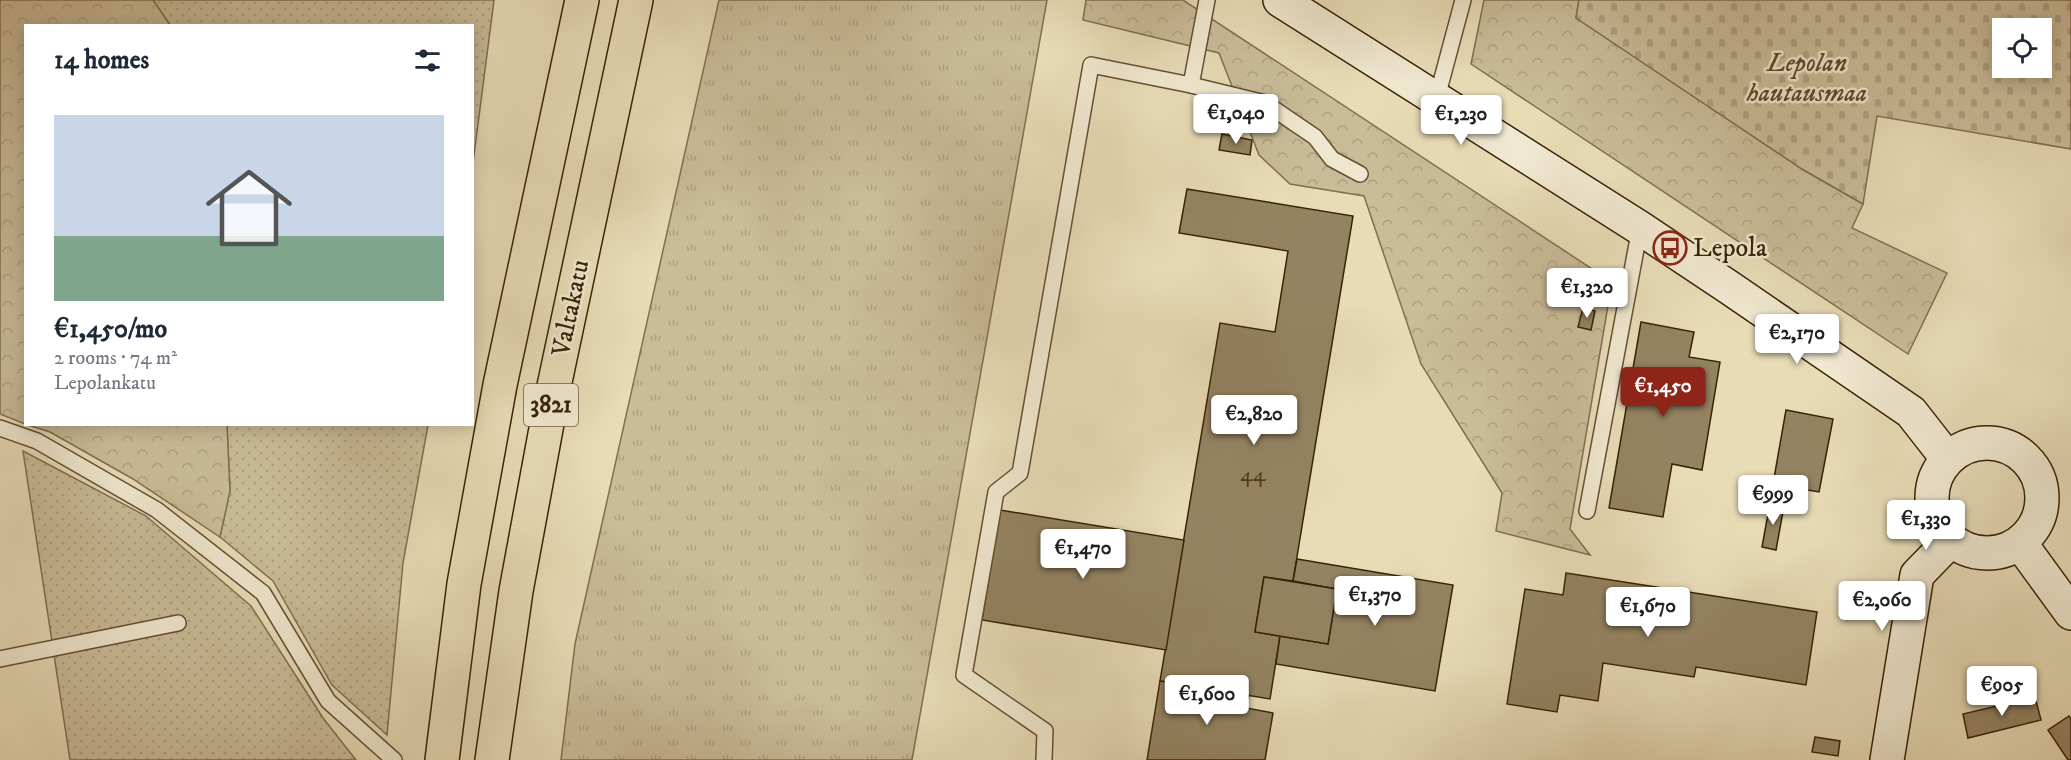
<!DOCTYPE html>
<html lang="en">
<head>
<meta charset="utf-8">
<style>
	body { margin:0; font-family:"IM FELL DW Pica",serif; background:#f6f6f7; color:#1f2937; height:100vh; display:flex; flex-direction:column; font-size:22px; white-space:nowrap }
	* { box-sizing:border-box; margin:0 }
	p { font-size:20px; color:#747a83 }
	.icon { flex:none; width:33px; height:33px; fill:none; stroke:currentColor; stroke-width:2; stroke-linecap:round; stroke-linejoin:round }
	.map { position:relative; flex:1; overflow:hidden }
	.sheet { position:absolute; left:24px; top:24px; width:450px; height:402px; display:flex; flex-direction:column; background:#fff; border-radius:0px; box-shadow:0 3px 15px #0003 }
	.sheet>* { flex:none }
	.fabs { position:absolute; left:1992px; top:18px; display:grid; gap:12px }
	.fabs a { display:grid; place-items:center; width:60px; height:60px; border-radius:0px; background:#fff; box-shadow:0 3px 15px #0003; font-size:30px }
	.price { position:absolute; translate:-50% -51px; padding:0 14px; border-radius:6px; background:#fff; color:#222; font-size:20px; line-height:39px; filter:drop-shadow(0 2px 3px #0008) }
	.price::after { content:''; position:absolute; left:50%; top:36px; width:18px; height:14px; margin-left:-9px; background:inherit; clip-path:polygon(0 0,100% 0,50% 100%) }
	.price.active { background:#8f2418; color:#fff }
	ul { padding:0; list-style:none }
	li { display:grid; align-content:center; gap:12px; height:318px; padding:0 30px }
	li+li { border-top:2px solid #e0e1e3 }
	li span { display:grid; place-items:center; height:186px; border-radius:0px; color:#555 }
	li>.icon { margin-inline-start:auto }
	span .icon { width:108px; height:108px; fill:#fffc; stroke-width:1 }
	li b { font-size:26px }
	h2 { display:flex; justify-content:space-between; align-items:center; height:72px; padding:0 30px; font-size:26px }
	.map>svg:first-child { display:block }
	.grass { fill:url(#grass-dots); stroke:#816f4f; stroke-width:1.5 }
	.forest { fill:url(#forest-crowns); stroke:#816f4f; stroke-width:1.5 }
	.cemetery { fill:url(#cemetery-stones); stroke:#816f4f; stroke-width:1.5; fill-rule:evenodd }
	.park { fill:url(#park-tufts); stroke:#816f4f; stroke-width:1.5 }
	.building { fill:#948362; stroke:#382205; stroke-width:1.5 }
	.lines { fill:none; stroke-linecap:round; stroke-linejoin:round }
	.lane-casing { stroke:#645032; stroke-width:18 }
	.secondary-casing { stroke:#382205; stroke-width:36 }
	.primary-casing { stroke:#382205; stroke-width:36 }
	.lane { stroke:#f0e8d0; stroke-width:15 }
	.secondary { stroke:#f0e8d0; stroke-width:33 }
	.primary { stroke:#e8dcb7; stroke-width:33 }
	.labels { text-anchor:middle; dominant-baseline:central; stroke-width:5; stroke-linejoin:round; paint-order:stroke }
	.number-label { font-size:22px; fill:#4f3a1c }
	.shield { fill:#f0e8d0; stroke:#6f5d42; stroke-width:1.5 }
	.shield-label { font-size:24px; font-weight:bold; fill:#382205 }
	.park-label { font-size:26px; font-style:italic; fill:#5c482a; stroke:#f0e8d0 }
	.poi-label { font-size:26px; fill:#382205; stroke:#f0e8d0; text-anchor:start }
	.street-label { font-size:26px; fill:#382205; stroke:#f0e8d0 }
</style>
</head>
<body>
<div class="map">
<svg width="2071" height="760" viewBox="0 0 2071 760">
	<defs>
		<pattern id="grass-dots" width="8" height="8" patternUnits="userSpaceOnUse" patternTransform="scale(1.5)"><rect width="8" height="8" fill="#cabc99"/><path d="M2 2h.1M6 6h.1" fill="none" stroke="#aea182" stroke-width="1.8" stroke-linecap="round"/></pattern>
		<pattern id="forest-crowns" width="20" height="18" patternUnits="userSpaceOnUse" patternTransform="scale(1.5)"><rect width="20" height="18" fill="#cabc99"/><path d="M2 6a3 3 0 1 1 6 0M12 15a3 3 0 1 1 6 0" fill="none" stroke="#aea182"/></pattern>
		<pattern id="cemetery-stones" width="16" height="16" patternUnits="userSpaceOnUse" patternTransform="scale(1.5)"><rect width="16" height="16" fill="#cabc99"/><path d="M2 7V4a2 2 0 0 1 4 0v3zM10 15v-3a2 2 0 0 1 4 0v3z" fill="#aea182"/></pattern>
		<pattern id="park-tufts" width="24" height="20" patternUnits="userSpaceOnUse" patternTransform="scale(1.5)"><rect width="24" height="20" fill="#cabc99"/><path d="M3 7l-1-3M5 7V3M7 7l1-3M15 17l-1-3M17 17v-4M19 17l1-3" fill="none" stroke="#aea182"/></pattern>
	</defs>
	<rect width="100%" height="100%" fill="#e8dcb7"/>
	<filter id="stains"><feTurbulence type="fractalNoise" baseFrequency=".00333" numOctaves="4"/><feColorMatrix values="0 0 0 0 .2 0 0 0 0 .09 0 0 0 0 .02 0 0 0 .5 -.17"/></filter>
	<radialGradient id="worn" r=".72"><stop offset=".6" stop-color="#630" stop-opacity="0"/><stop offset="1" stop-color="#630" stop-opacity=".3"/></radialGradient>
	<g class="grass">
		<path d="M153,0H494L473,163L472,26L170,25Z"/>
		<path d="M227,425H428L403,563L387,735L332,685L273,581L220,537L230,491Z"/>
		<path d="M23,451L146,516L251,606L323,718L356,760H70Z"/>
	</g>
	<g class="forest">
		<path d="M0,0H153L170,25L26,26L25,424L0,414Z"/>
		<path d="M1086,0H1183L1612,282L1570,529L1590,555L1496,531L1502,493L1421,364L1364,196L1290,184L1259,155L1219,53L1083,20Z"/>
		<path d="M1484,0H1579L1576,18L1802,169L1863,204L1852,228L1947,273L1908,354L1471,64Z"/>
		<path d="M28,425H227L230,491L220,537L133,479L50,432Z"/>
	</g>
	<path class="cemetery" d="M1579,0H2071V149L1877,116L1863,204L1802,169L1576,18ZM2002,28H2042V68H2002Z"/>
	<path class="park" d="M719,0H1047L912,760H561L575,644Z"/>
	<g class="building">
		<path d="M1222,134L1252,140L1250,155L1219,150Z"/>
		<path d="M1187,189L1353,216L1293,581L1264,577L1255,632L1280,636L1270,699L1160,681L1220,323L1275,332L1288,251L1179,233Z"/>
		<path d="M1583,308L1595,311L1591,330L1578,327Z"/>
		<path d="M1641,322L1694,332L1689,357L1720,362L1702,470L1672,464L1663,517L1609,508Z"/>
		<path d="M1786,410L1833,419L1819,492L1773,484Z"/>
		<path d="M1770,503L1784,506L1776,550L1762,547Z"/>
		<path d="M1000,510L1184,540L1166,650L982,620Z"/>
		<path d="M1297,559L1453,585L1435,691L1276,664L1280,636L1328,644L1337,589L1293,581Z"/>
		<path d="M1566,573L1817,612L1806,685L1696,667L1694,677L1603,663L1598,701L1560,695L1557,712L1507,704L1525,589L1563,595Z"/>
		<path d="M1264,577L1337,589L1328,644L1255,632Z"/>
		<path d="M1160,681L1249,695L1246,708L1273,713L1265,760H1147Z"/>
		<path d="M2035,697L2041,720L1968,738L1963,714Z"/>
		<path d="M2069,716L2071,719V760H2068L2048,730Z"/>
		<path d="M1815,737L1840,741L1838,756L1812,752Z"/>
	</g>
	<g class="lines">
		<defs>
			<g id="lane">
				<path d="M1191,85L1265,103L1315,137L1332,159L1360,174"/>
				<path d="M1436,101L1463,0"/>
				<path d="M0,428L37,441L157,510L263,593L328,701L394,760"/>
				<path d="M1587,511L1640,228"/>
				<path d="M0,659L178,623"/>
				<path d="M1044,760L1045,731L964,675L996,492L1020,473L1091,65L1191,85L1207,0"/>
			</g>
			<g id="secondary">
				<path d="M1280,0L1640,228L1730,288L1911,412L1947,458"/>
				<circle cx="1987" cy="498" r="55"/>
				<path d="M2020,543L2071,613"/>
				<path d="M1887,760L1917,575L1950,541"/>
			</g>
			<g id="primary">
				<path d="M442,760L464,584L500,385L582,0"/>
				<path d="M492,760L516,591L553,391L636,0"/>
			</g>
		</defs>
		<use href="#lane" class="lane-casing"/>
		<use href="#secondary" class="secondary-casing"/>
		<use href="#primary" class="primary-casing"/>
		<use href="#lane" class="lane"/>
		<use href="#secondary" class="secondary"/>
		<use href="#primary" class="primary"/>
	</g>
	<defs>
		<symbol id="bus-ring" viewBox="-11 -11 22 22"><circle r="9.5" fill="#f0e8d0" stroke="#8f2418" stroke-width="1.5"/><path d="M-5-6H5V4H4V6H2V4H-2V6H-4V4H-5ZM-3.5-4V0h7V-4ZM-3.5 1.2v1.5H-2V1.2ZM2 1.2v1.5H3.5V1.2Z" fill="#8f2418"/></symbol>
	</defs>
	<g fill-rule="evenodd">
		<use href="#bus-ring" x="1651" y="229" width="38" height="38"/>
	</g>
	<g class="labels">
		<g class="number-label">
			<text x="1253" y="474">44</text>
		</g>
		<rect class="shield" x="524" y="384" width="54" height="42" rx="4.5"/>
		<g class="shield-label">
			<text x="551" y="405">3821</text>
		</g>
		<g class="park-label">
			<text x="1807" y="63">Lepolan<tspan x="1807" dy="30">hautausmaa</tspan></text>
		</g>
		<g class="poi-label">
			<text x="1693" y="248">Lepola</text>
		</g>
		<g class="street-label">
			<text transform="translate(571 308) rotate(-78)">Valtakatu</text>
		</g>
	</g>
	<rect width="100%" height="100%" filter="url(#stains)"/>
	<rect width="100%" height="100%" fill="url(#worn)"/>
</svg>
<div class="fabs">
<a><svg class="icon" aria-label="locate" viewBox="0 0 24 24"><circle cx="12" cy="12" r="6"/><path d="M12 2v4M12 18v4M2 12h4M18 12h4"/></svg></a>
</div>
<b class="price" style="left:1236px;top:145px">€1,040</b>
<b class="price" style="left:1461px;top:146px">€1,230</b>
<b class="price" style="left:1587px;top:319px">€1,320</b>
<b class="price" style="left:1797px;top:365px">€2,170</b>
<b class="price active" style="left:1663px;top:418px">€1,450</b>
<b class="price" style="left:1254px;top:446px">€2,820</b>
<b class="price" style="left:1773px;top:526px">€999</b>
<b class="price" style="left:1926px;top:551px">€1,330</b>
<b class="price" style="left:1083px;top:580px">€1,470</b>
<b class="price" style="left:1375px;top:627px">€1,370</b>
<b class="price" style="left:1882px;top:632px">€2,060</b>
<b class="price" style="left:1648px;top:638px">€1,670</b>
<b class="price" style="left:2002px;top:717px">€905</b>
<b class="price" style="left:1207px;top:726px">€1,600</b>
<section class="sheet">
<h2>14 homes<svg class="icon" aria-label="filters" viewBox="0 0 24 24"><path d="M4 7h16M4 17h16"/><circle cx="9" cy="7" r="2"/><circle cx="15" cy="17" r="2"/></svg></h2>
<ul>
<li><span style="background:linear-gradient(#c9d6e8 65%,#7fa58c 0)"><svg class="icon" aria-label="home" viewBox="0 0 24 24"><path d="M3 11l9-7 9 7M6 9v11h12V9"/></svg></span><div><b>€1,450/mo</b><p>2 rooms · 74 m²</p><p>Lepolankatu</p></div></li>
</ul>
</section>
</div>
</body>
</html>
